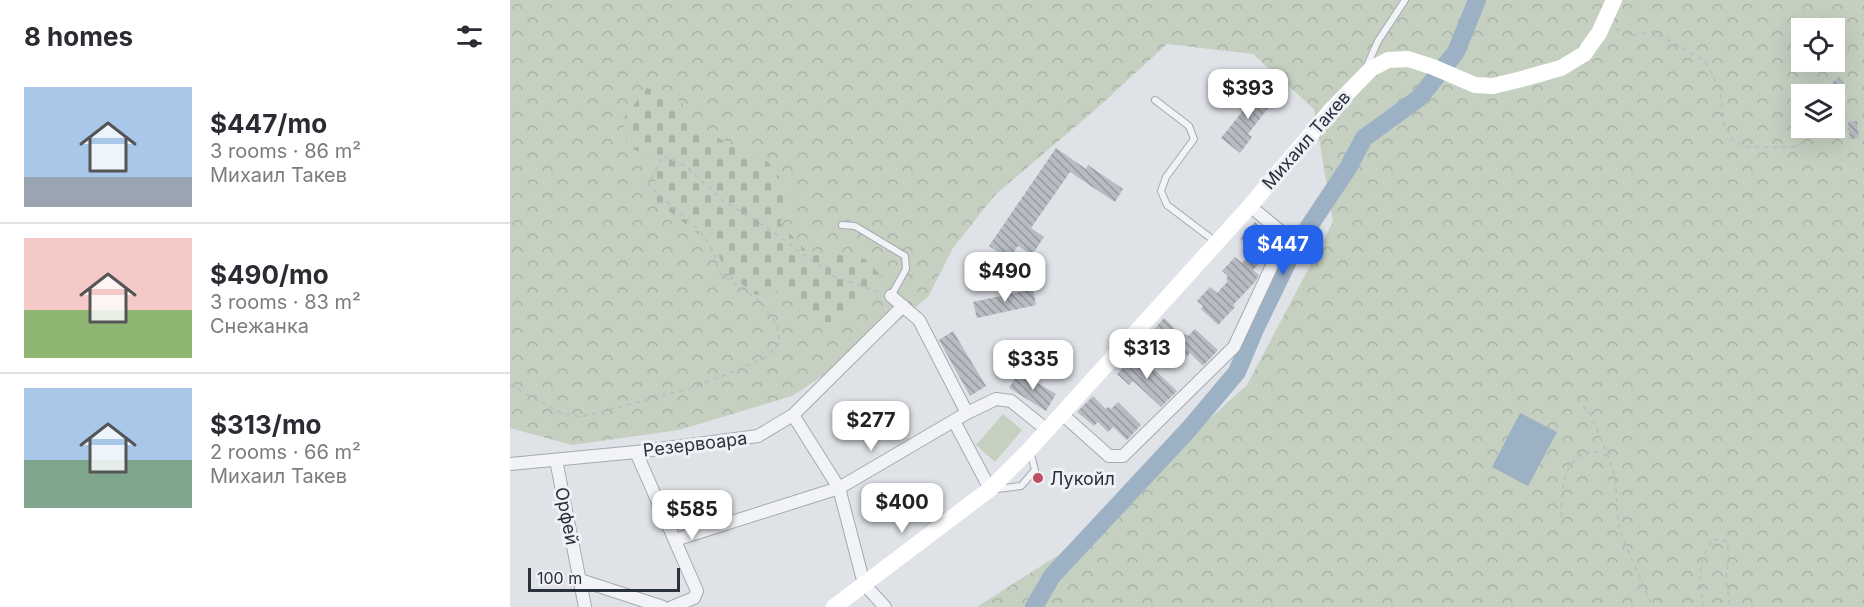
<!DOCTYPE html>
<html lang="en">
<head>
<meta charset="utf-8">
<style>
	body { margin:0; font-family:Inter,sans-serif; background:#f7f7f7; color:#2b2b33; height:100vh; display:flex; flex-direction:column; font-size:22px; white-space:nowrap }
	* { box-sizing:border-box; margin:0 }
	p { font-size:20px; color:#7c7c81 }
	.icon { flex:none; width:33px; height:33px; fill:none; stroke:currentColor; stroke-width:2; stroke-linecap:round; stroke-linejoin:round }
	.map { position:relative; flex:1; overflow:hidden }
	.sheet { display:flex; flex-direction:column; background:#fff; width:510px }
	.sheet>* { flex:none }
	.tools { position:absolute; left:1281px; top:18px; display:grid; gap:12px }
	.tools a { display:grid; place-items:center; width:54px; height:54px; border-radius:0px; background:#fff; box-shadow:0 6px 24px #0002; font-size:30px }
	.scale { position:absolute; left:18px; bottom:15px; width:152px; box-sizing:border-box; padding-left:6px; border:3px solid #29313d; border-top:0; font-size:16px; line-height:21px; white-space:nowrap; color:#29313d; -webkit-text-stroke:4px #eef1f5; paint-order:stroke }
	.price { position:absolute; translate:-50% -51px; padding:0 14px; border-radius:12px; background:#fff; color:#222; font-size:20px; line-height:39px; filter:drop-shadow(0 2px 3px #0008) }
	.price::after { content:''; position:absolute; left:50%; top:36px; width:18px; height:14px; margin-left:-9px; background:inherit; clip-path:polygon(0 0,100% 0,50% 100%) }
	.price.selected { background:#2563eb; color:#fff }
	ul { padding:0; list-style:none }
	li { display:flex; align-items:center; gap:18px; height:150px; padding:0 24px }
	li+li { border-top:2px solid #e1e1e2 }
	li span { display:grid; place-items:center; flex:none; width:168px; height:120px; border-radius:0px; color:#555 }
	li>.icon { margin-inline-start:auto }
	span .icon { width:72px; height:72px; fill:#fffc; stroke-width:1 }
	li b { font-size:26px }
	h2 { display:flex; justify-content:space-between; align-items:center; height:72px; padding:0 24px; font-size:26px }
	main { display:flex; flex:1; min-height:0 }
	.map>svg:first-child { display:block }
	.forest { fill:url(#forest-crowns); fill-rule:evenodd }
	.cemetery { fill:url(#cemetery-stones) }
	.pitch { fill:#c5d0c1 }
	.water { fill:#9db1c4 }
	.lines { fill:none; stroke-linecap:round; stroke-linejoin:round }
	.river { stroke:#9db1c4; stroke-width:18 }
	.building { fill:url(#building-back-hatch) }
	.lane-casing { stroke:#a5a9b1; stroke-width:8 }
	.street-casing { stroke:#a5a9b1; stroke-width:14 }
	.path { stroke:#babdc2; stroke-width:1.5; stroke-dasharray:4.5 4.5; stroke-linecap:butt }
	.lane { stroke:#f2f3f6; stroke-width:6 }
	.street { stroke:#f2f3f6; stroke-width:12 }
	.secondary { stroke:#fff; stroke-width:16 }
	.poi-dot { fill:#c24e61; stroke:#eef1f5; stroke-width:2 }
	.labels { text-anchor:middle; dominant-baseline:central; stroke-width:6; stroke-linejoin:round; paint-order:stroke }
	.street-label { font-size:18px; fill:#29313d; stroke:#eef1f5 }
	.poi-label { font-size:18px; fill:#29313d; stroke:#eef1f5; text-anchor:start }
</style>
</head>
<body>
<main>
<section class="sheet">
<h2>8 homes<svg class="icon" aria-label="filters" viewBox="0 0 24 24"><path d="M4 7h16M4 17h16"/><circle cx="9" cy="7" r="2"/><circle cx="15" cy="17" r="2"/></svg></h2>
<ul>
<li><span style="background:linear-gradient(#a9c7e8 75%,#9aa5b1 0)"><svg class="icon" aria-label="home" viewBox="0 0 24 24"><path d="M3 11l9-7 9 7M6 9v11h12V9"/></svg></span><div><b>$447/mo</b><p>3 rooms · 86 m²</p><p>Михаил Такев</p></div></li>
<li><span style="background:linear-gradient(#f6c9c9 60%,#8fb573 0)"><svg class="icon" aria-label="home" viewBox="0 0 24 24"><path d="M3 11l9-7 9 7M6 9v11h12V9"/></svg></span><div><b>$490/mo</b><p>3 rooms · 83 m²</p><p>Снежанка</p></div></li>
<li><span style="background:linear-gradient(#a9c7e8 60%,#7fa58c 0)"><svg class="icon" aria-label="home" viewBox="0 0 24 24"><path d="M3 11l9-7 9 7M6 9v11h12V9"/></svg></span><div><b>$313/mo</b><p>2 rooms · 66 m²</p><p>Михаил Такев</p></div></li>
</ul>
</section>
<div class="map">
<svg width="1354" height="607" viewBox="0 0 1354 607">
	<defs>
		<pattern id="forest-crowns" width="20" height="18" patternUnits="userSpaceOnUse" patternTransform="scale(1.5)"><rect width="20" height="18" fill="#c5d0c1"/><path d="M2 6a3 3 0 1 1 6 0M12 15a3 3 0 1 1 6 0" fill="none" stroke="#a9b3a7"/></pattern>
		<pattern id="cemetery-stones" width="16" height="16" patternUnits="userSpaceOnUse" patternTransform="scale(1.5)"><rect width="16" height="16" fill="#c5d0c1"/><path d="M2 7V4a2 2 0 0 1 4 0v3zM10 15v-3a2 2 0 0 1 4 0v3z" fill="#a9b3a7"/></pattern>
		<pattern id="building-back-hatch" width="6" height="6" patternUnits="userSpaceOnUse" patternTransform="scale(1.5)"><rect width="6" height="6" fill="#b7bcc3"/><path d="M-1 5l2 2M0 0l6 6M5-1l2 2" fill="none" stroke="#9599a0"/></pattern>
	</defs>
	<rect width="100%" height="100%" fill="#dfe2e7"/>
	<path class="forest" d="M0,0H1354V607H467L550,554L737,385L823,222L804,109L743,54L657,44L585,110L486,194L443,248L418,297L355,348L282,396L169,430L62,445L0,428ZM1292,28H1324V62H1292ZM1292,94H1324V128H1292Z"/>
	<path class="cemetery" d="M137,88L170,101L187,128L258,162L284,198L270,223L298,253H335L357,260L376,282L326,322H303L275,289L246,295L217,273L204,246L142,198L148,162L118,146L113,119Z"/>
	<path class="pitch" d="M493,414L512,430L485,462L466,445Z"/>
	<path class="water" d="M1010,413L1047,432L1018,486L982,467Z"/>
	<g class="lines">
		<path class="river" d="M524,607L542,576L679,429L727,372L746,327L784,249L838,168L854,138L909,98L946,52L967,0"/>
	</g>
	<g class="building">
		<path d="M1328,77L1334,83L1327,90L1321,84Z"/>
		<path d="M752,87L766,98L738,134L742,137L730,153L711,138Z"/>
		<path d="M1347,121L1349,138L1340,139L1338,122Z"/>
		<path d="M546,148L576,169L578,165L613,189L605,202L560,172L521,228L534,237L522,255L508,246L499,259L479,246Z"/>
		<path d="M745,222L763,237V243L759,252L743,270L749,275L745,282L723,305L725,307L708,325L691,309L693,306L687,301L700,287L707,293L718,281L716,279L718,276L712,271L725,257L732,263L744,251L730,239Z"/>
		<path d="M523,289L526,305L467,318L463,302Z"/>
		<path d="M654,318L673,336L675,334L678,336L685,329L708,350L693,366L680,353L675,358L665,349L662,352L651,343L649,345L638,336Z"/>
		<path d="M443,331L476,386L460,396L429,340Z"/>
		<path d="M627,353L667,391L651,407L623,381L619,385L607,374Z"/>
		<path d="M509,372L546,394L536,411L499,388Z"/>
		<path d="M583,396L596,409L598,407L601,409L608,402L631,425L617,440L603,427L598,432L588,422L584,426L567,412Z"/>
	</g>
	<g class="lines">
		<defs>
			<g id="lane">
				<path d="M856,68L868,41L895,0"/>
				<path d="M645,100L679,126L684,139L656,177L651,191L657,205L706,242"/>
				<path d="M332,225L345,226L395,256L396,269L381,296"/>
				<path d="M487,489L511,486L525,470L520,451"/>
			</g>
			<g id="street">
				<path d="M381,296L409,320L457,413"/>
				<path d="M552,414L599,456H613L724,347L772,244L770,231L740,206"/>
				<path d="M283,415L329,488L354,584L375,607"/>
				<path d="M444,421L480,489"/>
				<path d="M126,452L187,591L184,598L162,607"/>
				<path d="M46,460L75,607"/>
				<path d="M0,464L126,452L248,436L283,415L393,306"/>
				<path d="M165,540L329,488L457,413L486,399L501,401L537,430"/>
				<path d="M70,580L153,607"/>
			</g>
		</defs>
		<use href="#lane" class="lane-casing"/>
		<use href="#street" class="street-casing"/>
		<g class="path">
			<path d="M1106,29L1122,35L1144,32L1195,61L1210,89L1214,124L1223,140L1236,147H1283L1297,141"/>
			<path d="M0,385L51,413L71,417L175,390L228,370L257,357L270,342L267,325L251,302L210,273L203,251L190,231L138,185L153,156L176,166L212,200L259,229L323,276L369,292"/>
			<path d="M1067,399L1081,415L1098,456L1105,477L1109,530L1143,607"/>
			<path d="M1052,525C1050,502 1050,458 1079,452C1084,450 1092,454 1097,456"/>
			<path d="M1193,607C1190,580 1186,563 1203,539L1216,541L1219,553L1216,578L1220,607"/>
		</g>
		<use href="#lane" class="lane"/>
		<use href="#street" class="street"/>
		<path class="secondary" d="M324,607L480,489L519,450L740,206L822,109L861,69L878,60L898,59L923,67L965,85L983,86L1012,79L1051,68L1074,54L1089,33L1104,0"/>
	</g>
	<circle class="poi-dot" cx="528" cy="478" r="6"/>
	<g class="labels">
		<g class="street-label">
			<text transform="translate(796 140) rotate(-49)">Михаил Такев</text>
			<text transform="translate(185 444) rotate(-7)">Резервоара</text>
			<text transform="translate(57 516) rotate(79)">Орфей</text>
		</g>
		<g class="poi-label">
			<text x="540" y="478">Лукойл</text>
		</g>
	</g>
</svg>
<div class="tools">
<a><svg class="icon" aria-label="locate" viewBox="0 0 24 24"><circle cx="12" cy="12" r="6"/><path d="M12 2v4M12 18v4M2 12h4M18 12h4"/></svg></a>
<a><svg class="icon" aria-label="layers" viewBox="0 0 24 24"><path d="M12 4l9 5-9 5-9-5zM3 14l9 5 9-5"/></svg></a>
</div>
<div class="scale">100 m</div>
<b class="price" style="left:738px;top:120px">$393</b>
<b class="price selected" style="left:773px;top:276px">$447</b>
<b class="price" style="left:495px;top:303px">$490</b>
<b class="price" style="left:637px;top:380px">$313</b>
<b class="price" style="left:523px;top:391px">$335</b>
<b class="price" style="left:361px;top:452px">$277</b>
<b class="price" style="left:392px;top:534px">$400</b>
<b class="price" style="left:182px;top:541px">$585</b>
</div>
</main>
</body>
</html>
